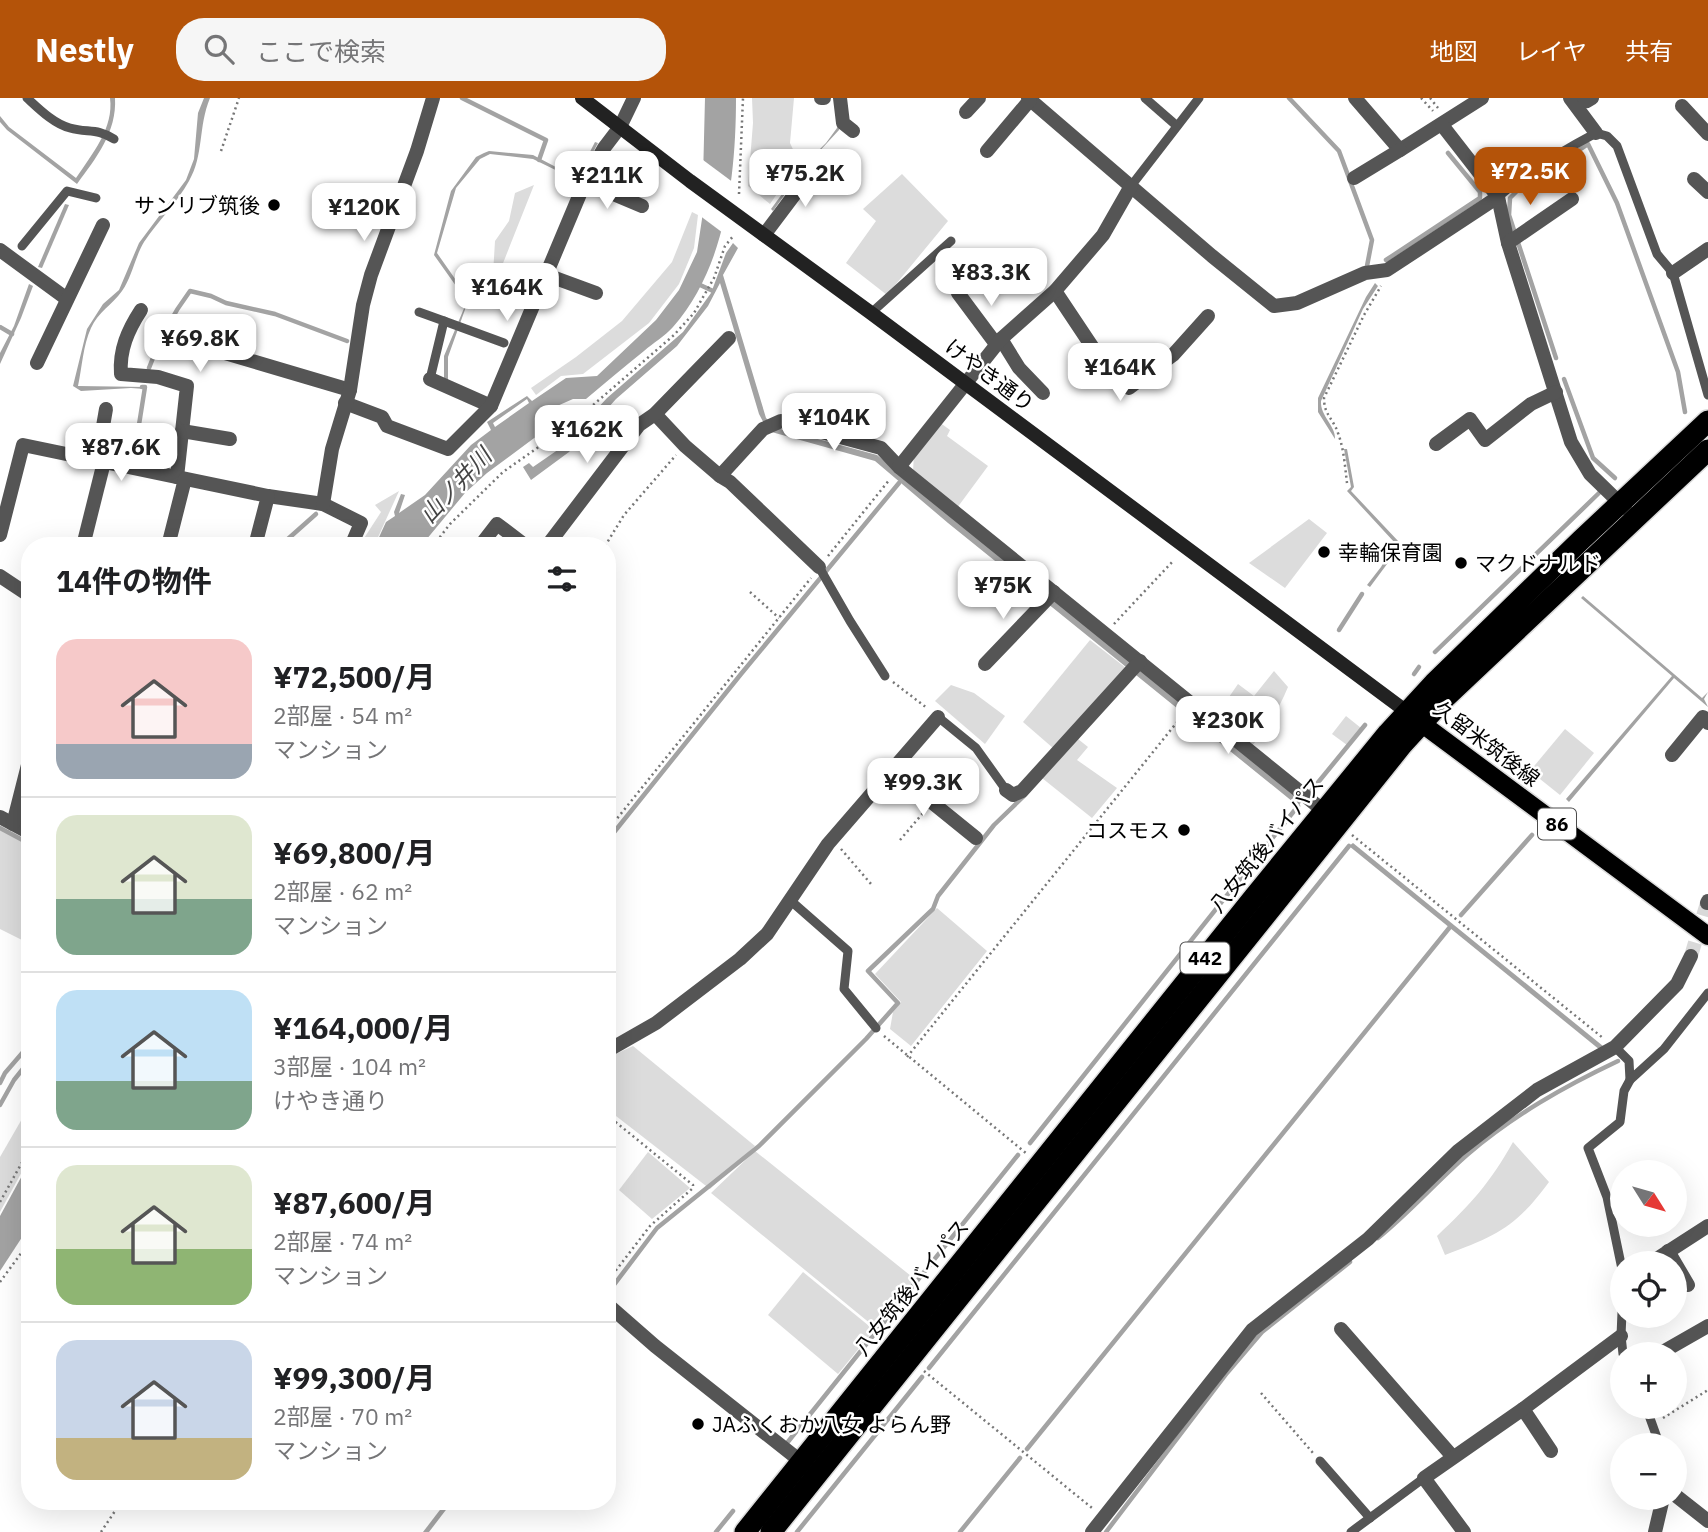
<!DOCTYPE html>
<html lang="ja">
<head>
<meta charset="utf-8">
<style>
	body { margin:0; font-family:"IBM Plex Sans","Noto Sans JP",sans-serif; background:#f6f6f6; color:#202124; height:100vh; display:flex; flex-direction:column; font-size:26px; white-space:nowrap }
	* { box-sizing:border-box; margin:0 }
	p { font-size:23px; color:#757577 }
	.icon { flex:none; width:38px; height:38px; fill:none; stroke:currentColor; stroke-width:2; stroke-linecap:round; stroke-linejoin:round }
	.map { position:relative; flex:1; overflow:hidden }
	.drawer { position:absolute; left:21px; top:439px; width:595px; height:973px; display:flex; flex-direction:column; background:#fff; border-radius:28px; box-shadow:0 7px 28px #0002 }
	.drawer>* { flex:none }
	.needle { width:46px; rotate:127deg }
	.controls { position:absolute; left:1610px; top:1062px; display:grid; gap:14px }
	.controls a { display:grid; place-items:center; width:77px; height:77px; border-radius:50%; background:#fff; box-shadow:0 7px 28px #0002; font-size:35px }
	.price { position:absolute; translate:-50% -60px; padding:0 16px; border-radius:14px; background:#fff; color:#222; font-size:23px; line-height:46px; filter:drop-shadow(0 2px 4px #0008) }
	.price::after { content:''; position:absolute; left:50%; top:42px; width:21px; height:16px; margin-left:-10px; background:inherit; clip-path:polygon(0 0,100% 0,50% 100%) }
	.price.selected { background:#b45309; color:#fff }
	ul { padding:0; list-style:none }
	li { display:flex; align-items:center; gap:21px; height:175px; padding:0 35px }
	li+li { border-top:2px solid #e0e0e0 }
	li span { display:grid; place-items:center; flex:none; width:196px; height:140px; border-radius:21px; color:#555 }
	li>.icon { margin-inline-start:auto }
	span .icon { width:84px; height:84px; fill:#fffc; stroke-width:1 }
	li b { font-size:30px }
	h2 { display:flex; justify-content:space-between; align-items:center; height:84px; padding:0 35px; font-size:30px }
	header { display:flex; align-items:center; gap:42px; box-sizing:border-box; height:98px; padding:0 35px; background:#b45309; color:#fff }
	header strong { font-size:33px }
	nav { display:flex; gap:38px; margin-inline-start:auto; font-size:24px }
	.search { width:490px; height:63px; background:#f6f6f6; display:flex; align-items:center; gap:18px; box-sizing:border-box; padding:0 24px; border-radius:28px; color:#757577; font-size:26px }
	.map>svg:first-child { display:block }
	.green { fill:#dcdcdc }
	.water { fill:#a3a3a3; fill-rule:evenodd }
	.pier { fill:#fff }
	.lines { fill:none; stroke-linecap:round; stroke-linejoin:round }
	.stream { stroke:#a3a3a3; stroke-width:4.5 }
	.street-tunnel { stroke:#d9d9d9; stroke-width:14; stroke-dasharray:14 7; stroke-linecap:butt }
	.primary-casing { stroke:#dbdbdb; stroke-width:21 }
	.highway-casing { stroke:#dbdbdb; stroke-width:24 }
	.path { stroke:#777; stroke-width:2.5; stroke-dasharray:2 3.5; stroke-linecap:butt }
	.lane { stroke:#555; stroke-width:9 }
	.street { stroke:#555; stroke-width:14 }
	.secondary { stroke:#222; stroke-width:14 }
	.primary { stroke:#000; stroke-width:18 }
	.highway { stroke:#000; stroke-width:21 }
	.poi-dot { fill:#000; stroke:#fff; stroke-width:2.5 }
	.labels { text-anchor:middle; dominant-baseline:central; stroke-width:5; stroke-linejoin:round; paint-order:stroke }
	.shield { fill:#fff; stroke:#4c4c4c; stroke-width:2 }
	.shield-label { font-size:19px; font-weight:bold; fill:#000 }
	.poi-label { font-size:21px; fill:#000; stroke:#fff; text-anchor:start }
	.street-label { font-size:21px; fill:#000; stroke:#fff }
	.water-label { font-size:23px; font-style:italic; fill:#444; stroke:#fff }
</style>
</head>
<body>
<header>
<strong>Nestly</strong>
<div class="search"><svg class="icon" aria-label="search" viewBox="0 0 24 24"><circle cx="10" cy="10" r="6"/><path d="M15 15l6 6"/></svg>ここで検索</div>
<nav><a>地図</a><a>レイヤ</a><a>共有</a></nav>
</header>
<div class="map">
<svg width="1708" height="1434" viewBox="0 0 1708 1434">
	<rect width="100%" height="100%" fill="#fff"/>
	<g class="green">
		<path d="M752,0H794L790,45L799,64L770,106L748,88L753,25Z"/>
		<path d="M902,76L948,123L887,197L846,165L876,123L863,111Z"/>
		<path d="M534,87L492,193L495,143L509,123L515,95Z"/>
		<path d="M692,114L698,117L694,150L679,186L649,225L583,276L561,278L536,297L531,290L576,259L622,223L672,164Z"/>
		<path d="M939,324L950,332L947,338L988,368L957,410L913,374L914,355Z"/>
		<path d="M399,393L374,448H359L381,414L375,407Z"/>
		<path d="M1309,421L1327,435L1285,490L1249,465Z"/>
		<path d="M1090,542L1126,570L1053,650L1023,624Z"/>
		<path d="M1274,573L1288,589C1279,611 1267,629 1252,648L1216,618L1238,586L1254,598Z"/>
		<path d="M951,587L974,595L1005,618L985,646L935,603Z"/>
		<path d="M1346,618L1361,630L1347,647L1332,636Z"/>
		<path d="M1565,631L1594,655L1560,697L1530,673Z"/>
		<path d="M1078,641L1088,649L1077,662L1117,690L1092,720L1042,680Z"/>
		<path d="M0,731L30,747V846L0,831Z"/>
		<path d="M937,810L987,853L911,948L890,931L893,914L901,904L875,876Z"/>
		<path d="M633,948L755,1048L710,1091L607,1011V960Z"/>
		<path d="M30,1007V1059L0,1114V1059Z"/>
		<path d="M1513,1044L1549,1084C1516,1129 1497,1138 1445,1157L1437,1138C1471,1106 1490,1085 1513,1044Z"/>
		<path d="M755,1053L916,1182L909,1191L903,1188L897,1197L901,1201L877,1231L711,1095Z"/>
		<path d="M648,1054L690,1090L652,1121L619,1092Z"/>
		<path d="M803,1174L874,1232L838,1276L768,1217Z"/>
	</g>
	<g class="water">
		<path d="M110,0H115C117,34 96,60 77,86L7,32L0,24V18L9,29L76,80C92,56 114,30 110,0Z"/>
		<path d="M204,0H210C198,29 204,57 189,83C177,105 158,123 144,144C135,159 132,179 122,193C112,207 98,214 91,230C83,247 82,270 78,288L146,289L145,291L131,290L81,293L73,288L87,231L103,206L119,192L139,145L186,82L194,61L198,15Z"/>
		<path d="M705,0H736C736,77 726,169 673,229C665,238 653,245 644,253C624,269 605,285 586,301H573L548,312L557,323L487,375L465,395L421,448H375L386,424L395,418L394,414L401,396L405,397L399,415L425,397L471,347L491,332L487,324L527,298L532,303L566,280L597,278L656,222L679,192L697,154L702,121ZM527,301L529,305L495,329L493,325Z"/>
		<path d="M836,17L840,27L839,32L803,71L773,113L771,111L802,69L826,45L837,30Z"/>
		<path d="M595,44L598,45L579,80L576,82L533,61L490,56L480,61L456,90L437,155L458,185L467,206L448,259V282H444V258L465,208L456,188L434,157L451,93L476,59L484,55L489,53L533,57L573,78L578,77Z"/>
		<path d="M65,106L69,107L42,170L38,169Z"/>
		<path d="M733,145L738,150L723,177L766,320L777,330L877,357L1303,702L1298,708L948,425L875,363L768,333L759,316L720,185L708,208L677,248L616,301L569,354L531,382L523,369L529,365L533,369L562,349L607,300L683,234L711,195L726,155Z"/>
		<path d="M1375,185L1378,188L1363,211L1321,303C1320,318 1336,328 1335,341L1318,314V300L1366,199Z"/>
		<path d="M29,186L33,188L21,220L0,266V255L14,228Z"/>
		<path d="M1344,351H1347L1354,389L1351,393L1399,444L1393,458L1370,489L1367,487L1381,469L1395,445L1347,393L1351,389Z"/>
		<path d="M1583,498L1702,600L1708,594L1704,601L1708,609L1674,580L1569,704L1566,701L1672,578L1581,500Z"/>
		<path d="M1353,745L1603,948L1600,952L1349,748Z"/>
		<path d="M30,1063V1127L0,1173V1118Z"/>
		<path d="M446,1404H452L429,1434H423Z"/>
	</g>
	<path class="pier" d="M699,59L734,85L723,135L699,117Z"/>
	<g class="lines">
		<g class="stream">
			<path d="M462,0L546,42L539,62"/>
			<path d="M1289,0L1339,53L1372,142L1367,168"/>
			<path d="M1386,162L1480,100V94L1448,55"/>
			<path d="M698,186L713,193"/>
			<path d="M0,229L12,236"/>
			<path d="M1556,260L1509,117L1510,100L1518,92L1588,46L1617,105L1678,274L1685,314"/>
			<path d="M149,270C159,242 172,217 190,193L211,198L226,205L275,216L347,243"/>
			<path d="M1564,281L1593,360L1615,380"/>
			<path d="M134,358L145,289H142"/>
			<path d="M280,448L316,416"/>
			<path d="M1339,532L1362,496"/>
			<path d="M1435,554L1599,395"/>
			<path d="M1414,576L1419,569"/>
			<path d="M1311,693L1365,627"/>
			<path d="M0,730L30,746"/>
			<path d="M607,743L741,576L899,385"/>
			<path d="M1461,817L1532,737"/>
			<path d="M0,985L5,975L30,946"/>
			<path d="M0,1007L14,982L30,962"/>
			<path d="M1030,1045L1298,708"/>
			<path d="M1378,1140C1410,1114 1437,1083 1468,1056C1514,1017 1563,989 1618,963"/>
			<path d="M607,1196L657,1130L759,1048L866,941L898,905L868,873L933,811L938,798L994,727L1024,698"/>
			<path d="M929,1270L1349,748"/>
			<path d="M787,1345L1018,1057"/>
			<path d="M1027,1351L1450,829"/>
			<path d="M716,1434L733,1413"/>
			<path d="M797,1434L922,1279"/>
			<path d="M960,1434L1020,1360"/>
			<path d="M1106,1434L1227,1275L1262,1234L1350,1164"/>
		</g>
		<path class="street-tunnel" d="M1691,858L1707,805"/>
		<defs>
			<path id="primary" d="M1413,619L1708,838"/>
			<g id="highway">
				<path d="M745,1434L1254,799L1388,635L1434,585L1581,442L1708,323"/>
				<path d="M771,1434L1402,647L1447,598L1708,352"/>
			</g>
		</defs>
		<use href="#primary" class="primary-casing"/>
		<use href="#highway" class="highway-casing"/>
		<g class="path">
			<path d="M1421,0L1433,13"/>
			<path d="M1430,0L1438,10"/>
			<path d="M221,53L239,0"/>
			<path d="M1496,70L1507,78"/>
			<path d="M739,96L743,0"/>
			<path d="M1347,385C1345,369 1344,351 1338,335C1333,320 1324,317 1324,300L1364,217L1381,188"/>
			<path d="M433,448L450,426L503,374L570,327L674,237L694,215L714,180L725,148L734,137"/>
			<path d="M605,448L624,417L676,357"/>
			<path d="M828,458L890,381"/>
			<path d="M750,494L779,520"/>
			<path d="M1114,526L1174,462"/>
			<path d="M893,584L927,610"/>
			<path d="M607,733L811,480"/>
			<path d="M1352,737L1603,940"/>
			<path d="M900,742L923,715"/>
			<path d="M841,751L871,786"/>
			<path d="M884,938L1027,1056"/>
			<path d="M907,959L1182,618"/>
			<path d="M607,1017L693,1087V1090L650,1128L607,1184"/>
			<path d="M0,1104L30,1050"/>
			<path d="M0,1184L30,1143"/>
			<path d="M924,1273L1092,1410"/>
			<path d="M1261,1295L1313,1355"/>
			<path d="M1663,1320L1708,1292"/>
			<path d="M101,1434L121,1404"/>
		</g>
		<g class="lane">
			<path d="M27,0C39,11 54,26 70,30C88,35 97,30 114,41"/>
			<path d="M1145,0L1177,28"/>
			<path d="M1131,88L1199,0"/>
			<path d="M1498,99C1527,74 1562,53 1596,35L1607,38L1617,48L1657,156L1673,175L1708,297"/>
			<path d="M22,148L67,93L96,100"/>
			<path d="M419,214L444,223L430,281"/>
			<path d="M871,215L951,143"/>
			<path d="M444,223L504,245"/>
			<path d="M819,469L850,523L885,578"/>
			<path d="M938,619L976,650L1006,692"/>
			<path d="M791,803L848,853L844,891L876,930"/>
			<path d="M1615,949L1629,963L1630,982"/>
			<path d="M1622,1171L1607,1099L1588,1050L1620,1024L1624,993L1630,982L1664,951L1708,895"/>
			<path d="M1622,1214L1621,1238L1623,1256"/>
			<path d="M1646,1309L1660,1348"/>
			<path d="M1320,1363L1370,1420"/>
			<path d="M1351,1434L1424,1380"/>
		</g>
		<g class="street">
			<path d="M821,0H824"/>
			<path d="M840,0L843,25L853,33"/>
			<path d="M1028,0L1212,158L1274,208L1297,205L1365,175L1387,172L1498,99"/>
			<path d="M1355,0L1400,52L1482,0"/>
			<path d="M1570,0L1596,35"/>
			<path d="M1584,0L1587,3L1592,0"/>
			<path d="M1682,8L1708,36"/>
			<path d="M966,14L979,0"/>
			<path d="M1442,27L1498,99L1508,145L1571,344L1590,376L1625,410"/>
			<path d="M987,53L1030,2"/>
			<path d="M1354,80L1400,52"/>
			<path d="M1694,81L1708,94"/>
			<path d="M585,84L642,108"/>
			<path d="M764,137L819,64"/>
			<path d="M1508,145L1572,101"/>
			<path d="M0,152L67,201"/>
			<path d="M1673,175L1708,151"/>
			<path d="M547,177L596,195"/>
			<path d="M1055,193L1093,250L1129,290L1173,257L1208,218"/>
			<path d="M958,195L996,246"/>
			<path d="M141,212C128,232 119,252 121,276L158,279L187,288L177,379"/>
			<path d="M1001,241L1019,270L1043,295"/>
			<path d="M208,250L350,292"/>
			<path d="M37,265L103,127"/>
			<path d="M430,281L491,308"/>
			<path d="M345,305L382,319L387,328L448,351L491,308L585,84L604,50L620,29L634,0"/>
			<path d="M655,316L685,348L720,378L763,331L781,323L881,350L899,369L1330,718"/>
			<path d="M182,333L230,341"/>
			<path d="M1436,346L1470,321L1485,342L1531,306L1556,294"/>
			<path d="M97,363L106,311"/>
			<path d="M899,369L1001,241L1055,193L1103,137L1131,88"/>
			<path d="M720,378L730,384L819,469"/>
			<path d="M268,398L323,406L361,425L351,448"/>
			<path d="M323,406L332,351L350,292L363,207L371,177L417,53L433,0"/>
			<path d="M0,437L23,347L268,398L255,448"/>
			<path d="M83,448L104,364"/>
			<path d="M168,448L185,381"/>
			<path d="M480,448L497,426L526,448"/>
			<path d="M547,448L639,327L655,316L729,240"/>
			<path d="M0,478L30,498"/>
			<path d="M985,566L1054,494"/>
			<path d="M1672,657L1703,619L1708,625"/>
			<path d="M892,672L976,740"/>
			<path d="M1006,692L1013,697L1022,693L1140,563"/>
			<path d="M0,719L30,735"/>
			<path d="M13,726L30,659"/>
			<path d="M1707,805L1708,803"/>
			<path d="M607,953L656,925L740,861L767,836L828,746L938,619"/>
			<path d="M1668,1153L1688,1187"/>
			<path d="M1649,1166L1708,1128"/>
			<path d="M607,1206L655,1248L808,1369"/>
			<path d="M1341,1231L1453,1359"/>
			<path d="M1659,1256L1708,1228"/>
			<path d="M1523,1311L1551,1353"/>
			<path d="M1675,1397L1708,1423"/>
			<path d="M1092,1434L1252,1232L1368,1141L1458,1053L1537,992L1615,949L1677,886L1691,858"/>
			<path d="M1464,1434L1424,1380L1523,1311L1621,1238"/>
			<path d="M1655,1434L1663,1400"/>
		</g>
		<path class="secondary" d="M582,0L690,83L871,215L1407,614"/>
		<use href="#primary" class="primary"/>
		<use href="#highway" class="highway"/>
	</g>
	<g class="poi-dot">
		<circle cx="274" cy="107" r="7"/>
		<circle cx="1324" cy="454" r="7"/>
		<circle cx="1461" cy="465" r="7"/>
		<circle cx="1184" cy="732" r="7"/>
		<circle cx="698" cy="1326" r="7"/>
	</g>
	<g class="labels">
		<g class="shield">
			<rect x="1538" y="710.5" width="38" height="31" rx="5"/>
			<rect x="1180.5" y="844.5" width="49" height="31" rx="5"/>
		</g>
		<g class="shield-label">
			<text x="1557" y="726">86</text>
			<text x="1205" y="860">442</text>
		</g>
		<g class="poi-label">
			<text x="260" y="107" text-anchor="end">サンリブ筑後</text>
			<text x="1338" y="454">幸輪保育園</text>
			<text x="1475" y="465">マクドナルド</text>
			<text x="1170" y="732" text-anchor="end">コスモス</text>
			<text x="712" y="1326">JAふくおか八女 よらん野</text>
		</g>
		<g class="street-label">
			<text transform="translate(990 277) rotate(37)">けやき通り</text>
			<text transform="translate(1487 645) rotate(37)">久留米筑後線</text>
			<text transform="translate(1266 746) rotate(-51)">八女筑後バイパス</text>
			<text transform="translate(911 1189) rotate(-51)">八女筑後バイパス</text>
		</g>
		<g class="water-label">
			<text transform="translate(455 387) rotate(-47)">山ノ井川</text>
		</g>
	</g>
</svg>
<div class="controls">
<a><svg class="needle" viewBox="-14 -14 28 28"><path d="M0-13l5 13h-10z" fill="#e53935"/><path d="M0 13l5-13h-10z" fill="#757577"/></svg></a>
<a><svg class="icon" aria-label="locate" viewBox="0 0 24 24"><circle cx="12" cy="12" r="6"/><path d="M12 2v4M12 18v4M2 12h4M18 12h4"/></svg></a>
<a>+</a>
<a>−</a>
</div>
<b class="price selected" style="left:1530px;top:109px">¥72.5K</b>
<b class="price" style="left:805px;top:111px">¥75.2K</b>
<b class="price" style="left:607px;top:113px">¥211K</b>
<b class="price" style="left:364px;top:145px">¥120K</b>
<b class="price" style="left:991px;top:210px">¥83.3K</b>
<b class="price" style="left:507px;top:225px">¥164K</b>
<b class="price" style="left:200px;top:276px">¥69.8K</b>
<b class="price" style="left:1120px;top:305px">¥164K</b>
<b class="price" style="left:834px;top:355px">¥104K</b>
<b class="price" style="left:587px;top:367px">¥162K</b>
<b class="price" style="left:121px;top:385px">¥87.6K</b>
<b class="price" style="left:1003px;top:523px">¥75K</b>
<b class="price" style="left:1228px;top:658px">¥230K</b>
<b class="price" style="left:923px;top:720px">¥99.3K</b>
<section class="drawer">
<h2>14件の物件<svg class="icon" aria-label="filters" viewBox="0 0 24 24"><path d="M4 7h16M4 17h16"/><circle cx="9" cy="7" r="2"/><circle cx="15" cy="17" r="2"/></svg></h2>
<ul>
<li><span style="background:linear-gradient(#f6c9c9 75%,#9aa5b1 0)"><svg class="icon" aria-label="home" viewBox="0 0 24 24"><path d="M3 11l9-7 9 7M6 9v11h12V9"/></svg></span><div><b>¥72,500/月</b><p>2部屋 · 54 m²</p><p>マンション</p></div></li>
<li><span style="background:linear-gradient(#dfe7d0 60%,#7fa58c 0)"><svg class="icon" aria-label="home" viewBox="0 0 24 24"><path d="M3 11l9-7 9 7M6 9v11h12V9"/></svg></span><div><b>¥69,800/月</b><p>2部屋 · 62 m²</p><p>マンション</p></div></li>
<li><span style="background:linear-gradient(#bfe0f5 65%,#7fa58c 0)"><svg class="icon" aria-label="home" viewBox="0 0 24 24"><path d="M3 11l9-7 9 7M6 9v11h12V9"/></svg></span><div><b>¥164,000/月</b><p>3部屋 · 104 m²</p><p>けやき通り</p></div></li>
<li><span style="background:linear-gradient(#dfe7d0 60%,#8fb573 0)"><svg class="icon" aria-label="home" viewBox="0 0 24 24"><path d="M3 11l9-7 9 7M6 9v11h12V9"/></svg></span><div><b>¥87,600/月</b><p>2部屋 · 74 m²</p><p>マンション</p></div></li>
<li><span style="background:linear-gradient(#c9d6e8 70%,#c2b280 0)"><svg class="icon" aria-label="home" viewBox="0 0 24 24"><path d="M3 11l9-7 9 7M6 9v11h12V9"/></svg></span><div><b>¥99,300/月</b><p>2部屋 · 70 m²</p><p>マンション</p></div></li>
</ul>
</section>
</div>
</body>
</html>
